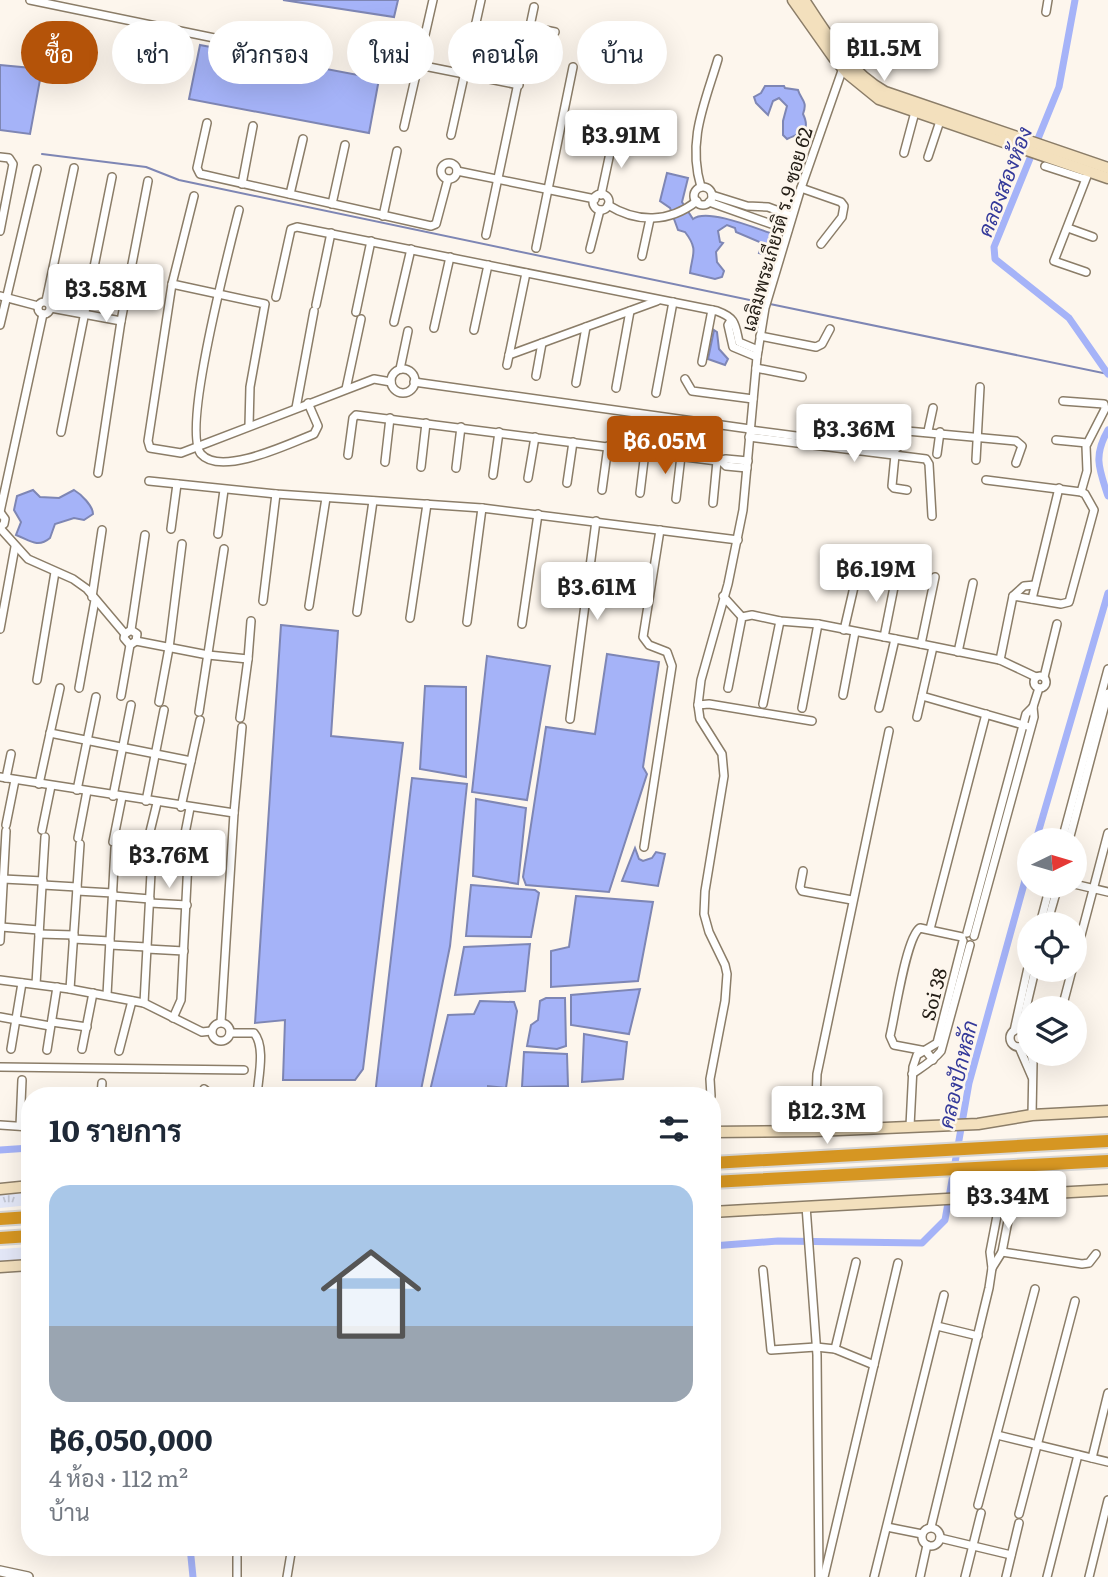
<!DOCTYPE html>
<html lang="th">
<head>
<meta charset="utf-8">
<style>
	body { margin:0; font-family:Literata,Sarabun,serif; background:#f6f6f7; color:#1f2937; height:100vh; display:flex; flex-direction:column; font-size:26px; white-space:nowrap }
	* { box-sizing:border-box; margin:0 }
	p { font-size:23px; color:#747a83 }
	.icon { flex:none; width:38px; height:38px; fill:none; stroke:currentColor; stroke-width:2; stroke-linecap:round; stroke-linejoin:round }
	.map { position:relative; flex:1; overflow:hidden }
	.panel { position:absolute; left:21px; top:1087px; width:700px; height:469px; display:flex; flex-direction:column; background:#fff; border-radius:28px; box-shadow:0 7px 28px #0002 }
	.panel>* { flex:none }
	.guide { position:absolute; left:21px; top:21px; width:700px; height:63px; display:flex; gap:14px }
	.needle { width:46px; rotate:85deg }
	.tools { position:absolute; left:1017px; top:828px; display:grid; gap:14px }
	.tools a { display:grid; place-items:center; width:70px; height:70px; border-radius:50%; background:#fff; box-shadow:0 7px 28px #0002; font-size:35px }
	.price { position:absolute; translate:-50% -60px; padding:0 16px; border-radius:7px; background:#fff; color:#222; font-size:23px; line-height:46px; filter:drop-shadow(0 2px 4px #0008) }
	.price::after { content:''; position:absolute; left:50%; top:42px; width:21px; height:16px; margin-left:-10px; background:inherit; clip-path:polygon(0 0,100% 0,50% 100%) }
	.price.on { background:#b45309; color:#fff }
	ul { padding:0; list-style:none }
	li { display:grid; align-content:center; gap:14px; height:371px; padding:0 28px }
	li span { display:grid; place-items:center; height:217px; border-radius:21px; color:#555 }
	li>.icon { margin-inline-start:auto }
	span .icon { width:126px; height:126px; fill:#fffc; stroke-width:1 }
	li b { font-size:30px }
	h2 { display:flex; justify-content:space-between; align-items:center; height:84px; padding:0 28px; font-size:30px }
	.chip { padding:0 24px; border-radius:32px; background:#fff; box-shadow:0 7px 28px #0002; font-size:24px; line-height:63px }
	.chip.on { background:#b45309; color:#fff }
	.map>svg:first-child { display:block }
	.grass { fill:url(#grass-tufts) }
	.water { fill:#a5b3f8; stroke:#7e86b4; stroke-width:2 }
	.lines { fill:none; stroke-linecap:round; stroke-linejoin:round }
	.stream { stroke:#7e86b4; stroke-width:2 }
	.canal { stroke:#a5b3f8; stroke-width:7 }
	.minor-casing { stroke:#8b7d68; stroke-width:10 }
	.tertiary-casing { stroke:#8b7d68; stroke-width:12 }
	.secondary-casing { stroke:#8b7d68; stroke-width:13 }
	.motorway-casing { stroke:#d7d6d5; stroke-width:16 }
	.minor { stroke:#fff; stroke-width:7 }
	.tertiary { stroke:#fff; stroke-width:9 }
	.secondary { stroke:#f3e0bd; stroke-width:10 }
	.motorway { stroke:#d69622; stroke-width:12 }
	.labels { text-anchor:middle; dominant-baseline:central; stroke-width:5; stroke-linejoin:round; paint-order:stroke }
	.street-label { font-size:19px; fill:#231d15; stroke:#fdf6ed }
	.water-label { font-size:21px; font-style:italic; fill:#34399a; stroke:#fdf6ed }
</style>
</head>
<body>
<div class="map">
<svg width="1108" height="1577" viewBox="0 0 1108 1577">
	<defs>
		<pattern id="grass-tufts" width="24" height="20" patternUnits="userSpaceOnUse" patternTransform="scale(1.75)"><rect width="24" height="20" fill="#e4e8f8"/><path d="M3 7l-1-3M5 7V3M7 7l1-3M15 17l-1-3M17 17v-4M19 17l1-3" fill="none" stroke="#c3c7d4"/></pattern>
	</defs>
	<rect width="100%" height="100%" fill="#fdf6ed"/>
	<g class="grass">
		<path d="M30,1193V1205L0,1208V1195Z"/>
		<path d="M30,1247V1260L0,1262V1249Z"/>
	</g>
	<g class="water">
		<path d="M283,0H398L394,17Z"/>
		<path d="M200,45L379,79L369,133L189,99Z"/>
		<path d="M0,65L42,69L30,134L0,130Z"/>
		<path d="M765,86H784L785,88L798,90C801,100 808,101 803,114C812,133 799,133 787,139L783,135V121L787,106L779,98L773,101L768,115L756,103L754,97L761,93Z"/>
		<path d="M667,173L688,178L682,202L693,219C707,208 755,228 773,234L772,236L776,238L770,256L759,253L762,243L736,232L735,228L727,225L718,231L720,242L723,243L716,252L717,262L724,271L722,277L715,279L690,273C692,254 699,250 685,232L678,230L670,208L660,201Z"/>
		<path d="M714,330L717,332L719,349L728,359L725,365L708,359Z"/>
		<path d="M33,490L40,497L59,498L74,490C81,494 93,506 93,514L84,520L74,518L55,524L50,538C37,549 28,539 16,535L21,522L14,510L17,496Z"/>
		<path d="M281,625L338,631L331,736L403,743L363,1069L355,1080H283L285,1020L255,1023Z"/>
		<path d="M607,654L659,662L643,767L647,774L609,892L526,885L523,877L546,727L595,734Z"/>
		<path d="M487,656L550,666L527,800L472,792Z"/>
		<path d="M425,686L466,687V777L420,769Z"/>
		<path d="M412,778L467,784L450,946L420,1095H375Z"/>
		<path d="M476,799L526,808L518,884L473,876Z"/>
		<path d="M635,848L639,859L643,861L652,858L656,852L665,854L658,886L622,881Z"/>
		<path d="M471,885L535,890L539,893L531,937L466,936Z"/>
		<path d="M576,896L653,902L638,981L551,987V951L569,947Z"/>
		<path d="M530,944L525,991L455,995L464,947Z"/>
		<path d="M640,989L629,1034L571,1025V995Z"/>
		<path d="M546,998H565L566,1046L557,1049L527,1046L531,1025L538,1020L540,1001Z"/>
		<path d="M480,1001L514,1002L517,1011L506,1088L488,1086V1094L429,1095L448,1015L474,1014Z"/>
		<path d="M584,1034L627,1042L623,1079L582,1082Z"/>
		<path d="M524,1052L567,1054L568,1086L522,1087Z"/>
	</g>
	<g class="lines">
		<g class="stream">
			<path d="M42,154L146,167L179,180L764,303"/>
			<path d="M770,304L1108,374"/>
		</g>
		<g class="canal">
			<path d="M1075,0L1059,87L994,247L995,259L1069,318L1108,374"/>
			<path d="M1108,430C1093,456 1099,469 1108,496"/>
			<path d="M1036,840L1108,593"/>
			<path d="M0,1150L30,1148"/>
			<path d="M712,1246L778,1241L922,1243L945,1220L969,1083L1029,866"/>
			<path d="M190,1547L193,1577"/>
		</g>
		<defs>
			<g id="minor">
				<path d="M30,0L224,40C240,42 243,31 256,31C271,30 291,39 305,43"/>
				<path d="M1046,12L1048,0"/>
				<path d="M530,27L555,32"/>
				<path d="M419,65L519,85"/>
				<path d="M207,123L197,168L200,174L205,175L431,226L436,224L448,179"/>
				<path d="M404,127L433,0"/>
				<path d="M451,135L481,0"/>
				<path d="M904,153L915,112"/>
				<path d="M0,157L9,158L13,164L0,231"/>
				<path d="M928,157L940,121"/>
				<circle cx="449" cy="171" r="8"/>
				<path d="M1045,166L1085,179"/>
				<path d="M457,171L595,199"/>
				<path d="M242,184L253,126"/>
				<path d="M701,187C687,140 705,103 718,59"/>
				<circle cx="703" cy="196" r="9"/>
				<path d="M801,188L841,202L844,206L842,217L821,244"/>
				<path d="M290,194L303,139"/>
				<circle cx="601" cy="202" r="8"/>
				<path d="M601,195L613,139"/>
				<path d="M712,195L747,206L768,207L792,216"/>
				<path d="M194,196L172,284L148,441L150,448L181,453L374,379L391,382"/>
				<path d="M709,202L788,230"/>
				<path d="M332,204L345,145"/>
				<path d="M608,205C637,223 669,223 697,201"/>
				<path d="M239,210C230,246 181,430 201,454C221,477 291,443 314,434L318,426L308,403"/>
				<path d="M383,216L397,151"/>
				<path d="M1068,228L1093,237"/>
				<path d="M486,235L534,7"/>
				<path d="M536,248L573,67"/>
				<path d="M590,249L600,210"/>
				<path d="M642,256L650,219"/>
				<path d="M1086,272L1054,261L1089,171"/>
				<path d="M172,284L265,304L250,387L249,426"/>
				<path d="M0,296L38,306"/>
				<path d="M276,297L291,229L297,227L717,311C736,318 735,324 739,342L758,350"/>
				<path d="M46,301L74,168"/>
				<circle cx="44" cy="308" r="6"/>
				<path d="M316,305L331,233"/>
				<path d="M51,308L121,321"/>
				<path d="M356,312L371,241"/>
				<path d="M731,320L728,325L733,347L757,357"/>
				<path d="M394,322L411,249"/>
				<path d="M0,325L37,169"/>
				<path d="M434,328L450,257"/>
				<path d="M474,330L488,265"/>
				<path d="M760,336L816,347L822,344L830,329"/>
				<path d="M509,355L657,301"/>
				<path d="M702,362L712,310"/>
				<path d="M507,365L526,273"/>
				<path d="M756,368L802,377"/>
				<path d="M400,369L408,331"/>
				<circle cx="403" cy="381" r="12"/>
				<path d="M536,376L542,343"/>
				<path d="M685,379L692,391L753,399"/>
				<path d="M414,382L750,429"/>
				<path d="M576,383L586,327"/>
				<path d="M616,388L630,311"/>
				<path d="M346,389L361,319"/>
				<path d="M656,393L673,302"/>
				<path d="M1063,401L1104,404L1105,409L1086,446L1087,471L1081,492"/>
				<path d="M296,408L314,311"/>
				<path d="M750,430L896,449L899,446L901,434L907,431L1016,441L1022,446L1016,463"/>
				<path d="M928,431L933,408"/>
				<path d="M61,432L112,177"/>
				<path d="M749,437L926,459L929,464L932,516"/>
				<path d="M1056,440L1087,443"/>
				<path d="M861,445L863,420"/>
				<path d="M937,454L940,432"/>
				<path d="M348,455L353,418L356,415L717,461L726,459L748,461"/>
				<path d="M895,455L892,486L894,488L907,490"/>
				<path d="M976,460L980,387"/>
				<path d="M721,461L726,466L747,468"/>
				<path d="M385,462L390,418"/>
				<path d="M421,467L426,423"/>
				<path d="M456,468L461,427"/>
				<path d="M98,473L121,321L148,181"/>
				<path d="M493,475L499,432"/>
				<path d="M528,478L535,437"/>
				<path d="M986,480L1081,492L1085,494L1094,510L1069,602L1061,604L1013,596"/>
				<path d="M149,481L276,494L482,508L738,540"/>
				<path d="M567,483L573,442"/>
				<path d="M602,490L608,446"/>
				<path d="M640,493L645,452"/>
				<path d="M676,499L681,456"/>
				<path d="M713,503L717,461"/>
				<path d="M0,512L43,314"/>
				<path d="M0,512L5,519L4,524L0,527"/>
				<path d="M0,528L28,559L73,579L87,589L125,634"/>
				<path d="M171,529L177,484"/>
				<path d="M218,534L224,490"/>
				<path d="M723,596L742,617"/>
				<path d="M92,597L102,530"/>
				<path d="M1032,599L1059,488"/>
				<path d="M263,601L276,494"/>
				<path d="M309,606L326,498"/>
				<path d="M357,612L373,501"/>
				<path d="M410,618L427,504"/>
				<path d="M467,622L482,508"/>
				<path d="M522,624L538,514"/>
				<path d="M0,629L15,547"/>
				<path d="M131,630L137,634L136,641L130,645L124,638L125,634L131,630L145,535"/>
				<path d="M844,630L857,574"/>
				<path d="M884,637L896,577"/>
				<path d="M136,641L208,655L248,659"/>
				<path d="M921,644L935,577"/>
				<path d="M958,652L973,583"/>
				<path d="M1000,660L1013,596L1024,586L1035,585"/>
				<circle cx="1040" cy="682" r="6"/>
				<path d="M1044,677L1057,624"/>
				<path d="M37,680L55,572"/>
				<path d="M79,688L95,600"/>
				<path d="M728,688L742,617L752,615L780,621L818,624L921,644L1000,660L1036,677"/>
				<path d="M843,695L855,632"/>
				<path d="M121,696L130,645"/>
				<path d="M922,696L1027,726"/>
				<path d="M159,702L169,648L182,544"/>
				<path d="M763,704L780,621"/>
				<path d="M698,705L709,704L812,721"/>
				<path d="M802,708L818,624"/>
				<path d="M879,708L895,639"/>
				<path d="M199,712L224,549"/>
				<path d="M917,717L933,647"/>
				<path d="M240,718L248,659L251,621"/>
				<path d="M570,719L596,521"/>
				<path d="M50,733L191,761"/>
				<path d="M0,777L234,813"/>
				<path d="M6,778L11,754"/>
				<path d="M39,784L60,688"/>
				<path d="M77,790L96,697"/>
				<path d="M113,796L131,705"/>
				<path d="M146,801L164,710"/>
				<path d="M181,807L200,720"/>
				<path d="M6,825L15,780"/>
				<path d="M42,830L51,786"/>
				<path d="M78,838L87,791"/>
				<path d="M1062,840L1108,669"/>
				<path d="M1069,840L1108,693"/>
				<path d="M113,842L122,797"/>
				<path d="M644,847L672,666L667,652L649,645L643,637L660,530"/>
				<path d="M146,848L157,803"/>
				<path d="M181,854L190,808"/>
				<path d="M803,871L800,887L802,891L852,900"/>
				<path d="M3,879L43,881"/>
				<path d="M1074,884L1108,892"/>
				<path d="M43,885L77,887"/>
				<path d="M77,891L113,893"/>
				<path d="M113,896L150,899"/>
				<path d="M150,903L187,905"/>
				<path d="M1040,924L1050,886"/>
				<path d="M1047,924L1058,886"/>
				<path d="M1,927L39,930"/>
				<path d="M930,929L986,714"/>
				<path d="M967,933L1026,714L1033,707"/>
				<path d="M39,934L74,935"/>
				<path d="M974,936L1034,717L1033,707L1039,688"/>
				<path d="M73,939L110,941"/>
				<path d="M0,941L6,831"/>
				<path d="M110,945L147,947"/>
				<path d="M147,949L184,951"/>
				<path d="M1074,962L1108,833"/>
				<path d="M0,980L70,989L144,1003L202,1032L211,1031"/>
				<path d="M36,984L45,837"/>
				<path d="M70,989L80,844"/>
				<path d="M107,995L115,848"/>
				<path d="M144,1003L152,854"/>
				<path d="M1062,1008L1072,970"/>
				<path d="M0,1017L50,1026"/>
				<path d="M173,1018L181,1000L188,861"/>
				<path d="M52,1022L87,1027"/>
				<path d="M221,1022L234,813L242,727"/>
				<circle cx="221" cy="1032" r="9"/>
				<path d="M1021,1029L1035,970"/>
				<circle cx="1019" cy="1038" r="9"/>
				<path d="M1014,1031L1029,963"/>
				<path d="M230,1033H254C266,1047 258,1078 257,1096"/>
				<path d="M1019,1047L1032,1077"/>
				<path d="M11,1049L22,983"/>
				<path d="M82,1049L93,993"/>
				<path d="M47,1050L57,987"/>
				<path d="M119,1051L132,1001"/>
				<path d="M1031,1054L1033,1063L1032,1115"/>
				<path d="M933,1060L926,1051L894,1045L890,1036C895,1016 906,937 920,928L962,937"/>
				<path d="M0,1067L244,1070"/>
				<path d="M912,1074C922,1067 933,1061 941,1051L970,945"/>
				<path d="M204,1089L213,1096"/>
				<path d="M101,1096L102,1083"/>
				<path d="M711,1096L710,1079L725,1001L727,974L725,965L709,932L704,914L705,891L724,776L722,754L700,719L698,705L701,680L728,584L743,510L757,357L765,308L801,188L843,68"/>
				<path d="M712,1119L715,1132"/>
				<path d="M0,1125L30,1127"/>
				<path d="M20,1126L22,1080"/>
				<path d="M910,1126L913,1067L917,1055L937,1043L963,941"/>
				<path d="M815,1131L817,1074L889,731"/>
				<path d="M806,1206L817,1355L819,1577"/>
				<path d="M1002,1252L1082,1264L1089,1263L1096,1254"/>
				<path d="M992,1268L1002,1252L1013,1195"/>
				<path d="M763,1270L771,1350L816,1347L835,1349L874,1365"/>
				<path d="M937,1326L978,1336"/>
				<path d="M835,1349L856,1262"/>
				<path d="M997,1435L1108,1462"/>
				<path d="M1092,1458L1108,1393"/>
				<path d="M978,1505L1035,1289"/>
				<path d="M1019,1514L1075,1301"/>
				<path d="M887,1527L922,1534"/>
				<path d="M931,1527L989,1288L992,1268L990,1252L1001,1195"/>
				<circle cx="931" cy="1537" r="9"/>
				<path d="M940,1538L1011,1555"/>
				<path d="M362,1547L622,1551L631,1547"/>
				<path d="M237,1577V1557"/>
				<path d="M287,1577L292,1547"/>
				<path d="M824,1577L898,1263"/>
				<path d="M874,1577L944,1295"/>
				<path d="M920,1577L927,1545"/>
				<path d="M965,1577L981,1513"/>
				<path d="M1006,1577L1019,1523"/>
				<path d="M1047,1577L1078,1455"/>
				<path d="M1089,1577L1108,1500"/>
			</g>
			<path id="tertiary" d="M0,1571L28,1577"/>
			<g id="secondary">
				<path d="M793,0L834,58L847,73L879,99L1108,178"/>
				<path d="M804,0C827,35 848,71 885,92L1108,168"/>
				<path d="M712,1132L815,1131L978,1124L1032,1115L1108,1111"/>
				<path d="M0,1189L30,1186"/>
				<path d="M712,1212L1108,1190"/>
				<path d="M0,1267L30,1265"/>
			</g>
			<g id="motorway">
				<path d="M712,1163L1108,1141"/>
				<path d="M712,1182L1108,1161"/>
				<path d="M0,1219L30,1217"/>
				<path d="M0,1238L30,1236"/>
			</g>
		</defs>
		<use href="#minor" class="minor-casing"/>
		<use href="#tertiary" class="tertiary-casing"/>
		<use href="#secondary" class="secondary-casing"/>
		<use href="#motorway" class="motorway-casing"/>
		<use href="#minor" class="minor"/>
		<use href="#tertiary" class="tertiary"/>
		<use href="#secondary" class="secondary"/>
		<use href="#motorway" class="motorway"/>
	</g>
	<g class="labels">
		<g class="street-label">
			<text transform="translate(776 229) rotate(-74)">เฉลิมพระเกียรติ ร.9 ซอย 62</text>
			<text transform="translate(933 994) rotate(-76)">Soi 38</text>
		</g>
		<g class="water-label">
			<text transform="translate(1003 181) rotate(-69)">คลองสองห้อง</text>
			<text transform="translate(956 1074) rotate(-77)">คลองปักหลัก</text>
		</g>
	</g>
</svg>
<div class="tools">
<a><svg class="needle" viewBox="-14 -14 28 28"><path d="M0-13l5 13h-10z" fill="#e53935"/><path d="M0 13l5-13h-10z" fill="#747a83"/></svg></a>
<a><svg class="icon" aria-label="locate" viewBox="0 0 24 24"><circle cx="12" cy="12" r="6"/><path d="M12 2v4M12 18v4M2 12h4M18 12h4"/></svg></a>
<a><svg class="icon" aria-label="layers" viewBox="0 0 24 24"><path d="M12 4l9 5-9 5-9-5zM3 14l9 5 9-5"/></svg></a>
</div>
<b class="price" style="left:884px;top:83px">฿11.5M</b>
<b class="price" style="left:621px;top:170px">฿3.91M</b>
<b class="price" style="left:106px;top:324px">฿3.58M</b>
<b class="price" style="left:854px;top:464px">฿3.36M</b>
<b class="price on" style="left:665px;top:476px">฿6.05M</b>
<b class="price" style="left:876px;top:604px">฿6.19M</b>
<b class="price" style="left:597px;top:622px">฿3.61M</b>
<b class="price" style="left:169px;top:890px">฿3.76M</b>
<b class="price" style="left:827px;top:1146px">฿12.3M</b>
<b class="price" style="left:1008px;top:1231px">฿3.34M</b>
<div class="guide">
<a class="chip on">ซื้อ</a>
<a class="chip">เช่า</a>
<a class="chip">ตัวกรอง</a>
<a class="chip">ใหม่</a>
<a class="chip">คอนโด</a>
<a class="chip">บ้าน</a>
</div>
<section class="panel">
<h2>10 รายการ<svg class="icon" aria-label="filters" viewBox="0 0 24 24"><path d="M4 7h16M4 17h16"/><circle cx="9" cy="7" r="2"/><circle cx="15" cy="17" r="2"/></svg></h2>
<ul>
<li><span style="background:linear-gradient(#a9c7e8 65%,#9aa5b1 0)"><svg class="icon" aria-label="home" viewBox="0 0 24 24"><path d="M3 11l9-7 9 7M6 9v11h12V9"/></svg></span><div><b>฿6,050,000</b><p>4 ห้อง · 112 m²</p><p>บ้าน</p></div></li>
</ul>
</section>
</div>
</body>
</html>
